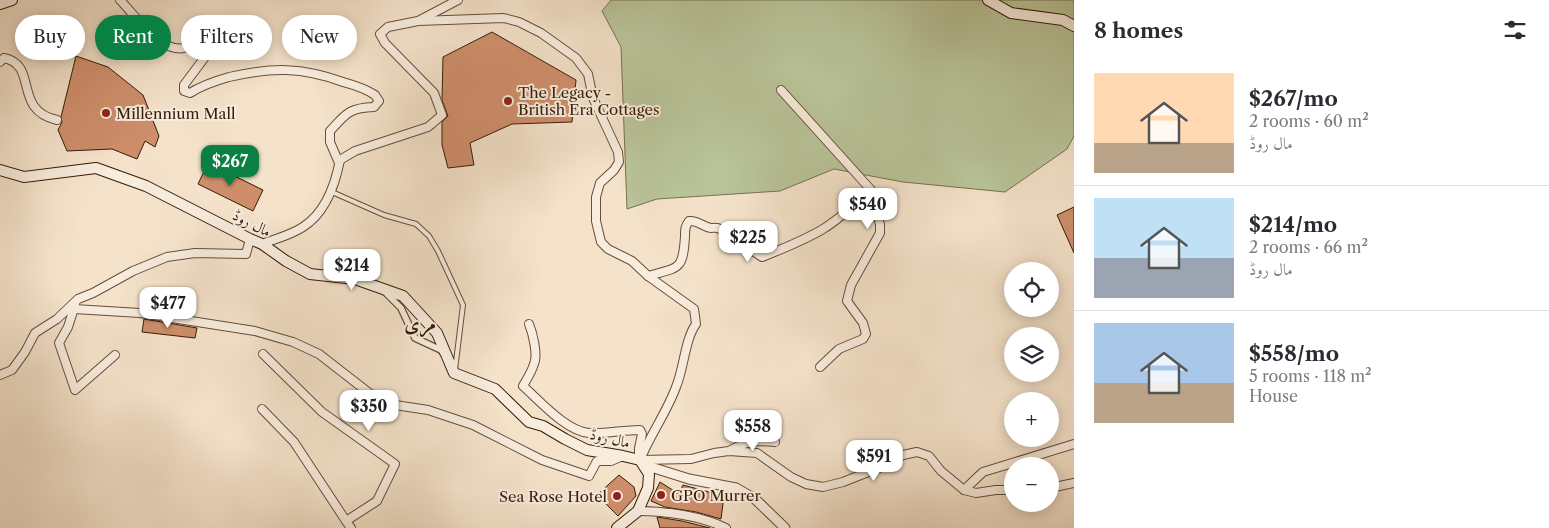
<!DOCTYPE html>
<html lang="en">
<head>
<meta charset="utf-8">
<style>
	body { margin:0; font-family:"Libre Caslon Text",Amiri,serif; background:#f2f2f3; color:#2b2b33; height:100vh; display:flex; flex-direction:column; font-size:19px; white-space:nowrap }
	* { box-sizing:border-box; margin:0 }
	p { font-size:16px; color:#7c7c81 }
	.icon { flex:none; width:28px; height:28px; fill:none; stroke:currentColor; stroke-width:2; stroke-linecap:round; stroke-linejoin:round }
	.map { position:relative; flex:1; overflow:hidden }
	.sheet { display:flex; flex-direction:column; background:#fff; width:475px }
	.sheet>* { flex:none }
	.top-card { position:absolute; left:15px; top:15px; width:475px; height:45px; display:flex; gap:10px }
	.tools { position:absolute; left:1004px; top:262px; display:grid; gap:10px }
	.tools a { display:grid; place-items:center; width:55px; height:55px; border-radius:50%; background:#fff; box-shadow:0 2px 12px #0003; font-size:25px }
	.price { position:absolute; translate:-50% -42px; padding:0 11px; border-radius:10px; background:#fff; color:#222; font-size:16px; line-height:32px; filter:drop-shadow(0 1px 2px #0008) }
	.price::after { content:''; position:absolute; left:50%; top:30px; width:15px; height:11px; margin-left:-8px; background:inherit; clip-path:polygon(0 0,100% 0,50% 100%) }
	.price.selected { background:#0b8043; color:#fff }
	ul { padding:0; list-style:none }
	li { display:flex; align-items:center; gap:15px; height:125px; padding:0 20px }
	li+li { border-top:1px solid #e1e1e2 }
	li span { display:grid; place-items:center; flex:none; width:140px; height:100px; border-radius:0px; color:#555 }
	li>.icon { margin-inline-start:auto }
	span .icon { width:60px; height:60px; fill:#fffc; stroke-width:1 }
	li b { font-size:21px }
	h2 { display:flex; justify-content:space-between; align-items:center; height:60px; padding:0 20px; font-size:21px }
	.tag { padding:0 18px; border-radius:22px; background:#fff; box-shadow:0 2px 12px #0003; font-size:18px; line-height:45px }
	.tag.selected { background:#0b8043; color:#fff }
	main { display:flex; flex:1; min-height:0 }
	.map>svg:first-child { display:block }
	.green { fill:#b9c499; stroke:#787050 }
	.building { fill:#ce8e6b; stroke:#361c08 }
	.lines { fill:none; stroke-linecap:round; stroke-linejoin:round }
	.service-casing { stroke:#664e38; stroke-width:6 }
	.pedestrian-casing { stroke:#664e38; stroke-width:8 }
	.minor-casing { stroke:#664e38; stroke-width:10 }
	.tertiary-casing { stroke:#664e38; stroke-width:11 }
	.secondary-casing { stroke:#361c08; stroke-width:12 }
	.service { stroke:#f8ecdd; stroke-width:4 }
	.pedestrian { stroke:#f8ecdd; stroke-width:5.5 }
	.minor { stroke:#f8ecdd; stroke-width:8 }
	.tertiary { stroke:#f8ecdd; stroke-width:9 }
	.secondary { stroke:#f8ecdd; stroke-width:10 }
	.poi-dot { fill:#8f2418; stroke:#f8ecdd; stroke-width:2 }
	.labels { text-anchor:middle; dominant-baseline:central; stroke-width:4; stroke-linejoin:round; paint-order:stroke }
	.poi-label { font-size:15px; fill:#361c08; stroke:#f8ecdd; text-anchor:start }
	.street-label { font-size:15px; fill:#361c08; stroke:#f8ecdd }
	.district-label { font-size:20px; font-weight:bold; fill:#361c08; stroke:#f8ecdd }
</style>
</head>
<body>
<main>
<div class="map">
<svg width="1074" height="528" viewBox="0 0 1074 528">
	<rect width="100%" height="100%" fill="#f4e2ca"/>
	<filter id="stains"><feTurbulence type="fractalNoise" baseFrequency=".004" numOctaves="4"/><feColorMatrix values="0 0 0 0 .2 0 0 0 0 .09 0 0 0 0 .02 0 0 0 .5 -.17"/></filter>
	<radialGradient id="worn" r=".72"><stop offset=".6" stop-color="#630" stop-opacity="0"/><stop offset="1" stop-color="#630" stop-opacity=".3"/></radialGradient>
	<path class="green" d="M611,0H1074V136L1067,149L1005,192L903,182L834,169L780,191L657,199L627,209L621,47L602,11Z"/>
	<g class="building">
		<path d="M492,32L576,80L572,122L512,124L470,143L474,165L448,168L442,145V122L448,116L442,100L443,57Z"/>
		<path d="M76,56L108,67L143,95L159,136L155,147L145,141L137,159L112,149L67,151L58,130L62,122L61,117Z"/>
		<path d="M208,163L263,190L253,211L198,184Z"/>
		<path d="M1074,207V253L1057,215Z"/>
		<path d="M144,319L197,328L195,338L142,332Z"/>
		<path d="M619,475L634,487L636,496L618,516L597,495Z"/>
		<path d="M660,482L679,494L683,485L724,496L721,519L696,512L665,507L651,501Z"/>
		<path d="M657,517L682,521L710,528H660Z"/>
	</g>
	<g class="lines">
		<defs>
			<path id="service" d="M332,192L384,215L416,224L429,236L438,251L463,305L455,370"/>
			<path id="pedestrian" d="M385,292L401,308L415,338L441,350L443,353"/>
			<g id="minor">
				<path d="M120,0C135,15 163,57 187,47C196,44 201,36 211,41V49L184,85V91L190,93C202,85 215,81 229,77C272,67 302,67 343,82C354,85 366,89 375,95L379,101L374,107C348,108 346,114 330,131V142L339,163"/>
				<path d="M420,20L458,0"/>
				<path d="M0,62L4,58C39,65 12,110 57,120"/>
				<path d="M781,90L872,191L880,225V233L851,285L847,301L863,323L866,334L863,339L839,349L820,367"/>
				<path d="M262,244C275,239 291,235 303,227C325,213 335,186 340,160L355,151L428,127L442,115L434,93L385,43L380,34L388,27L418,21L504,18L519,22L541,33L576,58L588,74L593,98L618,152L619,162L614,170L600,183L596,197V221L601,242L608,249L632,261L648,276L694,309L696,324C685,339 684,368 676,387C667,412 650,435 640,460"/>
				<path d="M648,276C679,267 683,271 685,236C685,230 685,226 689,221C698,220 703,227 711,228C714,228 717,227 720,229L762,257C782,249 803,241 823,229C840,219 852,203 873,201"/>
				<path d="M75,305L68,327L59,343L75,390L115,355"/>
				<path d="M74,309L140,313L223,326L255,331L293,342L319,354L382,403L428,410L473,425L542,460L589,476L597,461H611L623,456"/>
				<path d="M529,324C533,334 538,355 534,364C532,371 527,379 523,386C540,401 566,431 589,433C606,434 623,430 640,430L642,434L639,448V458"/>
				<path d="M263,354L322,412L395,464L377,501L346,521L351,528"/>
				<path d="M0,375L12,370L25,352L35,333L57,319L78,299L93,293L133,271L167,257L195,253L246,254L250,239"/>
				<path d="M262,409L294,442L346,521"/>
				<path d="M729,451C747,441 754,440 775,442"/>
				<path d="M640,460L691,459L714,453L729,451L757,453L791,477L806,484L823,487L843,482L886,465L903,455L917,452L929,456L941,471L964,490L976,493L996,490H1012"/>
				<path d="M1050,488L1074,483"/>
				<path d="M964,490L983,472L1074,444"/>
				<path d="M638,511C666,511 701,516 726,528"/>
			</g>
			<path id="tertiary" d="M640,461L654,468L689,479L736,488L755,499L785,528"/>
			<g id="secondary">
				<path d="M988,0L1011,13L1063,20L1074,26"/>
				<path d="M0,4L12,0"/>
				<path d="M0,170L24,177L96,168L146,186L250,239L262,244L286,261L310,274L355,279L403,296L437,333L454,373L495,389L529,422L543,426L565,439L587,450L623,456L640,460L649,474L648,488L638,511L617,528"/>
			</g>
		</defs>
		<use href="#service" class="service-casing"/>
		<use href="#pedestrian" class="pedestrian-casing"/>
		<use href="#minor" class="minor-casing"/>
		<use href="#tertiary" class="tertiary-casing"/>
		<use href="#secondary" class="secondary-casing"/>
		<use href="#service" class="service"/>
		<use href="#pedestrian" class="pedestrian"/>
		<use href="#minor" class="minor"/>
		<use href="#tertiary" class="tertiary"/>
		<use href="#secondary" class="secondary"/>
	</g>
	<g class="poi-dot">
		<circle cx="508" cy="101" r="5"/>
		<circle cx="106" cy="113" r="5"/>
		<circle cx="661" cy="495" r="5"/>
		<circle cx="617" cy="496" r="5"/>
	</g>
	<g class="labels">
		<g class="poi-label">
			<text x="518" y="92">The Legacy -<tspan x="518" dy="17">British Era Cottages</tspan></text>
			<text x="116" y="113">Millennium Mall</text>
			<text x="671" y="495">GPO Murrer</text>
			<text x="607" y="496" text-anchor="end">Sea Rose Hotel</text>
		</g>
		<g class="street-label">
			<text transform="translate(252 223) rotate(27)">مال روڈ</text>
			<text transform="translate(610 438) rotate(13)">مال روڈ</text>
		</g>
		<g class="district-label">
			<text x="420" y="323">مری</text>
		</g>
	</g>
	<rect width="100%" height="100%" filter="url(#stains)"/>
	<rect width="100%" height="100%" fill="url(#worn)"/>
</svg>
<div class="tools">
<a><svg class="icon" aria-label="locate" viewBox="0 0 24 24"><circle cx="12" cy="12" r="6"/><path d="M12 2v4M12 18v4M2 12h4M18 12h4"/></svg></a>
<a><svg class="icon" aria-label="layers" viewBox="0 0 24 24"><path d="M12 4l9 5-9 5-9-5zM3 14l9 5 9-5"/></svg></a>
<a>+</a>
<a>−</a>
</div>
<b class="price selected" style="left:230px;top:187px">$267</b>
<b class="price" style="left:868px;top:230px">$540</b>
<b class="price" style="left:748px;top:263px">$225</b>
<b class="price" style="left:352px;top:291px">$214</b>
<b class="price" style="left:168px;top:329px">$477</b>
<b class="price" style="left:369px;top:432px">$350</b>
<b class="price" style="left:753px;top:452px">$558</b>
<b class="price" style="left:874px;top:482px">$591</b>
<div class="top-card">
<a class="tag">Buy</a>
<a class="tag selected">Rent</a>
<a class="tag">Filters</a>
<a class="tag">New</a>
</div>
</div>
<section class="sheet">
<h2>8 homes<svg class="icon" aria-label="filters" viewBox="0 0 24 24"><path d="M4 7h16M4 17h16"/><circle cx="9" cy="7" r="2"/><circle cx="15" cy="17" r="2"/></svg></h2>
<ul>
<li><span style="background:linear-gradient(#ffd9b3 70%,#b9a48a 0)"><svg class="icon" aria-label="home" viewBox="0 0 24 24"><path d="M3 11l9-7 9 7M6 9v11h12V9"/></svg></span><div><b>$267/mo</b><p>2 rooms · 60 m²</p><p>مال روڈ</p></div></li>
<li><span style="background:linear-gradient(#bfe0f5 60%,#9aa5b1 0)"><svg class="icon" aria-label="home" viewBox="0 0 24 24"><path d="M3 11l9-7 9 7M6 9v11h12V9"/></svg></span><div><b>$214/mo</b><p>2 rooms · 66 m²</p><p>مال روڈ</p></div></li>
<li><span style="background:linear-gradient(#a9c7e8 60%,#b9a48a 0)"><svg class="icon" aria-label="home" viewBox="0 0 24 24"><path d="M3 11l9-7 9 7M6 9v11h12V9"/></svg></span><div><b>$558/mo</b><p>5 rooms · 118 m²</p><p>House</p></div></li>
</ul>
</section>
</main>
</body>
</html>
